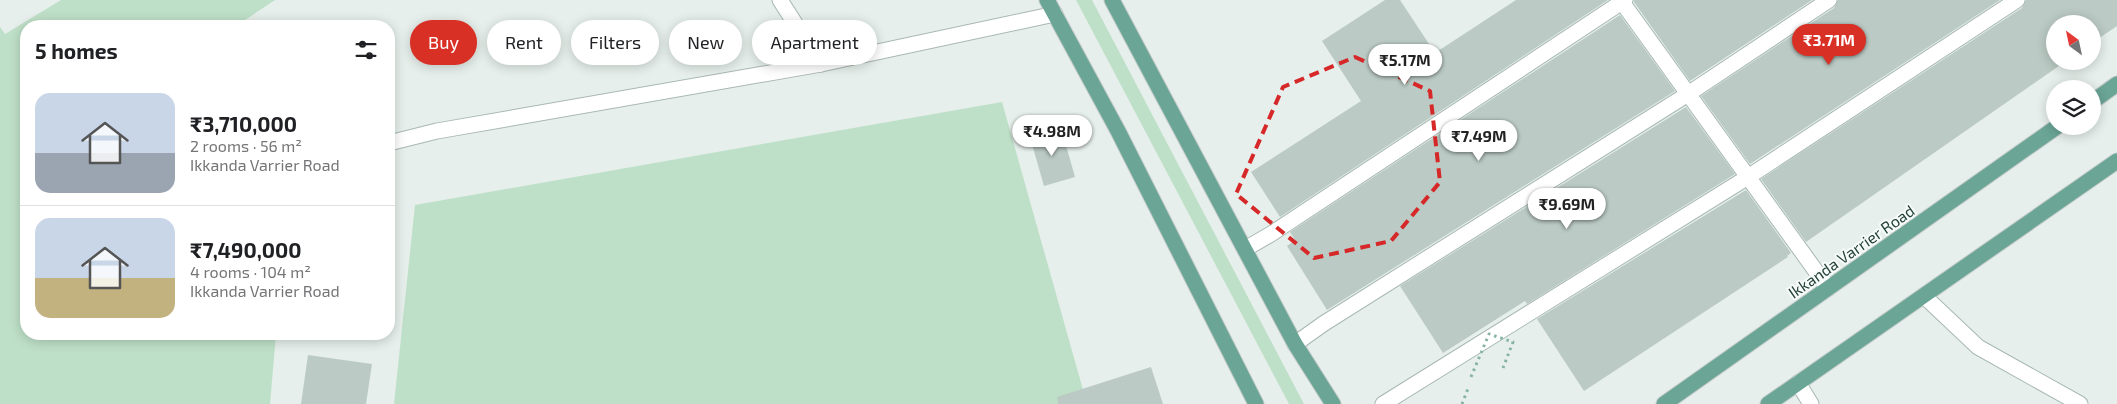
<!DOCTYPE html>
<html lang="en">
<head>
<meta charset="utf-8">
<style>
	body { margin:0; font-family:"Exo 2",sans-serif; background:#f6f6f6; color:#202124; height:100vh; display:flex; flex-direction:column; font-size:19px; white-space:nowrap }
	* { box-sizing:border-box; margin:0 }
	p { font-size:16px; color:#757577 }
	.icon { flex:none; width:28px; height:28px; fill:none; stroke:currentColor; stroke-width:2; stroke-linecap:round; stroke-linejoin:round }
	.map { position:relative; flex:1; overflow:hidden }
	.details { position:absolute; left:20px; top:20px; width:375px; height:320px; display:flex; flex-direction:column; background:#fff; border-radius:20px; box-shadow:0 2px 12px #0003 }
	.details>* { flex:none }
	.guide { position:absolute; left:410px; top:20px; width:475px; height:45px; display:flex; gap:10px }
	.needle { width:32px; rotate:327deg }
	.controls { position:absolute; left:2046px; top:15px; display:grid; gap:10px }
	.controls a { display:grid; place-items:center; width:55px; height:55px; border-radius:50%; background:#fff; box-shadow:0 2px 12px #0003; font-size:25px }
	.price { position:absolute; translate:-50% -42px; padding:0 11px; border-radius:18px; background:#fff; color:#222; font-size:16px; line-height:32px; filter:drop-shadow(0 1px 2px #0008) }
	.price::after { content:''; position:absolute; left:50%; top:30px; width:15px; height:11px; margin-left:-8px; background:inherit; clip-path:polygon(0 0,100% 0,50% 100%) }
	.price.on { background:#d93025; color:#fff }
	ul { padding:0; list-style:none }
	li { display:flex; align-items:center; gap:15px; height:125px; padding:0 15px }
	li+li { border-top:1px solid #e0e0e0 }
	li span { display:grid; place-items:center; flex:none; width:140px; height:100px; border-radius:15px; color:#555 }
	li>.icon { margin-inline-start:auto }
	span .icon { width:60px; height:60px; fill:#fffc; stroke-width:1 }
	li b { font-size:21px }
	h2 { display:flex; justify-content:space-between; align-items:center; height:60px; padding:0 15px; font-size:21px }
	.pill { padding:0 18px; border-radius:22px; background:#fff; box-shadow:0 2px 12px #0003; font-size:18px; line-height:45px }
	.pill.on { background:#d93025; color:#fff }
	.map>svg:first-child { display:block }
	.green { fill:#bfe0c8 }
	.building { fill:#bbcac4 }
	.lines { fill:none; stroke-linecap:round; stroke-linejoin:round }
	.lane-casing { stroke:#a8b8b2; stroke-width:17 }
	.street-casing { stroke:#a8b8b2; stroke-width:17 }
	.primary-casing { stroke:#c2cac8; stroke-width:17 }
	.path { stroke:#86b3a5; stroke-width:3; stroke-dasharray:2.5 4; stroke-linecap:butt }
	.lane { stroke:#fff; stroke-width:15 }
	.street { stroke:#fff; stroke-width:15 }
	.primary { stroke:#6aa596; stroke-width:15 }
	.path-bridge { stroke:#86b3a5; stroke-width:3; stroke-dasharray:2.5 4; stroke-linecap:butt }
	.marked { fill:none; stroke:#d62828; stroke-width:4; stroke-dasharray:10 6; stroke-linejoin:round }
	.labels { text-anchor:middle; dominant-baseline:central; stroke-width:4; stroke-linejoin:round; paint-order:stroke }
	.street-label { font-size:16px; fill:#24423a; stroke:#f7fbf9 }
</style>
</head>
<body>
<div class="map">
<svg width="2117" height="404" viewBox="0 0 2117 404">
	<rect width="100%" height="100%" fill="#e6efeb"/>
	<g class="green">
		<path d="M61,0H275L236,26H26V334H276L270,404H0V27L5,34Z"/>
		<path d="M1076,0H1092L1304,404H1289Z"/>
		<path d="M1002,102L1087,404H394L415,205Z"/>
	</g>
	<g class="building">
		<path d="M1385,0H1400L1435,53L1516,0H1608L1280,217L1251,172L1361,101L1322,41Z"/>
		<path d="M1634,0H1812L1690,81L1634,2Z"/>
		<path d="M1838,0H2000L1750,164L1701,96L1834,8Z"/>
		<path d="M2026,0H2117V26L2092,43V24H2055V61H2066L1806,242L1761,179L2022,8Z"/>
		<path d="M1620,15L1675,91L1327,310L1287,246L1295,240L1290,232Z"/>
		<path d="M1686,107L1735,174L1527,304L1525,301L1443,353L1400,286Z"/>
		<path d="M1061,128L1075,177L1044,186L1030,137Z"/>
		<path d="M1746,190L1791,253L1787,256L1788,257L1584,391L1537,319Z"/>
		<path d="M308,355L372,364L366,404H301Z"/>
		<path d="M1151,367L1163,404H1058L1057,397Z"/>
	</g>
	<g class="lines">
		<defs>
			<g id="lane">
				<path d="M1622,2L1828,288"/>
				<path d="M1245,249L1271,234L1625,0"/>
				<path d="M1924,296L1978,347L2080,404"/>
				<path d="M1295,344L1323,324L1688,94L1829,0"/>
				<path d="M1798,383L1811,404"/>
				<path d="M1383,404L1748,177L2017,0"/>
			</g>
			<g id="street">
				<path d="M780,0L821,64"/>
				<path d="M389,143L437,131L821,64L1055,14"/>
			</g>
			<g id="primary">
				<path d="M1047,0L1118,131L1256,404"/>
				<path d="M1112,0L1295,344L1333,404"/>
				<path d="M2092,102L2117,84"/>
				<path d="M1664,404L2058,126"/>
				<path d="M1768,404L2117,161"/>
			</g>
		</defs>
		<use href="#lane" class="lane-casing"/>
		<use href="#street" class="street-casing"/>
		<use href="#primary" class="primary-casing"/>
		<path class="path" d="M1462,404L1469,386"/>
		<use href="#lane" class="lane"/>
		<use href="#street" class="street"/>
		<use href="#primary" class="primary"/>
		<path class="path-bridge" d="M1471,377L1489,334L1513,342L1503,368"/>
	</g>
	<path class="marked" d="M1355,57L1430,91L1440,182L1391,241L1314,258L1236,194L1283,87Z"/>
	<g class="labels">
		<g class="street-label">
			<text transform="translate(1851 251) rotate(-35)">Ikkanda Varrier Road</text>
		</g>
	</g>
</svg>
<div class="controls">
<a><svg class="needle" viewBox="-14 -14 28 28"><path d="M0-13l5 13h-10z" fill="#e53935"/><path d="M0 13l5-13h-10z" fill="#757577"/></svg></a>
<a><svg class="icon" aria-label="layers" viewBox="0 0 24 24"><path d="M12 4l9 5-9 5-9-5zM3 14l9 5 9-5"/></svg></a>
</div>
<b class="price on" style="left:1829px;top:66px">₹3.71M</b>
<b class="price" style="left:1405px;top:86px">₹5.17M</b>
<b class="price" style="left:1052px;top:157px">₹4.98M</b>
<b class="price" style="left:1479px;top:162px">₹7.49M</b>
<b class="price" style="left:1567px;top:230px">₹9.69M</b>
<div class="guide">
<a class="pill on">Buy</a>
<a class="pill">Rent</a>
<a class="pill">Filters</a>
<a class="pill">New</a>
<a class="pill">Apartment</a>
</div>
<section class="details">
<h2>5 homes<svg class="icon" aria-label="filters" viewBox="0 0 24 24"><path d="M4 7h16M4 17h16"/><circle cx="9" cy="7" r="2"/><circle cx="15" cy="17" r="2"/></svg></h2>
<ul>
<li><span style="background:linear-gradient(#c9d6e8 60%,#9aa5b1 0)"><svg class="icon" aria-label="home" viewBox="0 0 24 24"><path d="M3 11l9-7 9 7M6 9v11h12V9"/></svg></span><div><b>₹3,710,000</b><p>2 rooms · 56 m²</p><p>Ikkanda Varrier Road</p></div></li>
<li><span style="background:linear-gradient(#c9d6e8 60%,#c2b280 0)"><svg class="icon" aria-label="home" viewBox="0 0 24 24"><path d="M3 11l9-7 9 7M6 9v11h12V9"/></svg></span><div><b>₹7,490,000</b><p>4 rooms · 104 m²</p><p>Ikkanda Varrier Road</p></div></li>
</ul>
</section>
</div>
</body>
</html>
